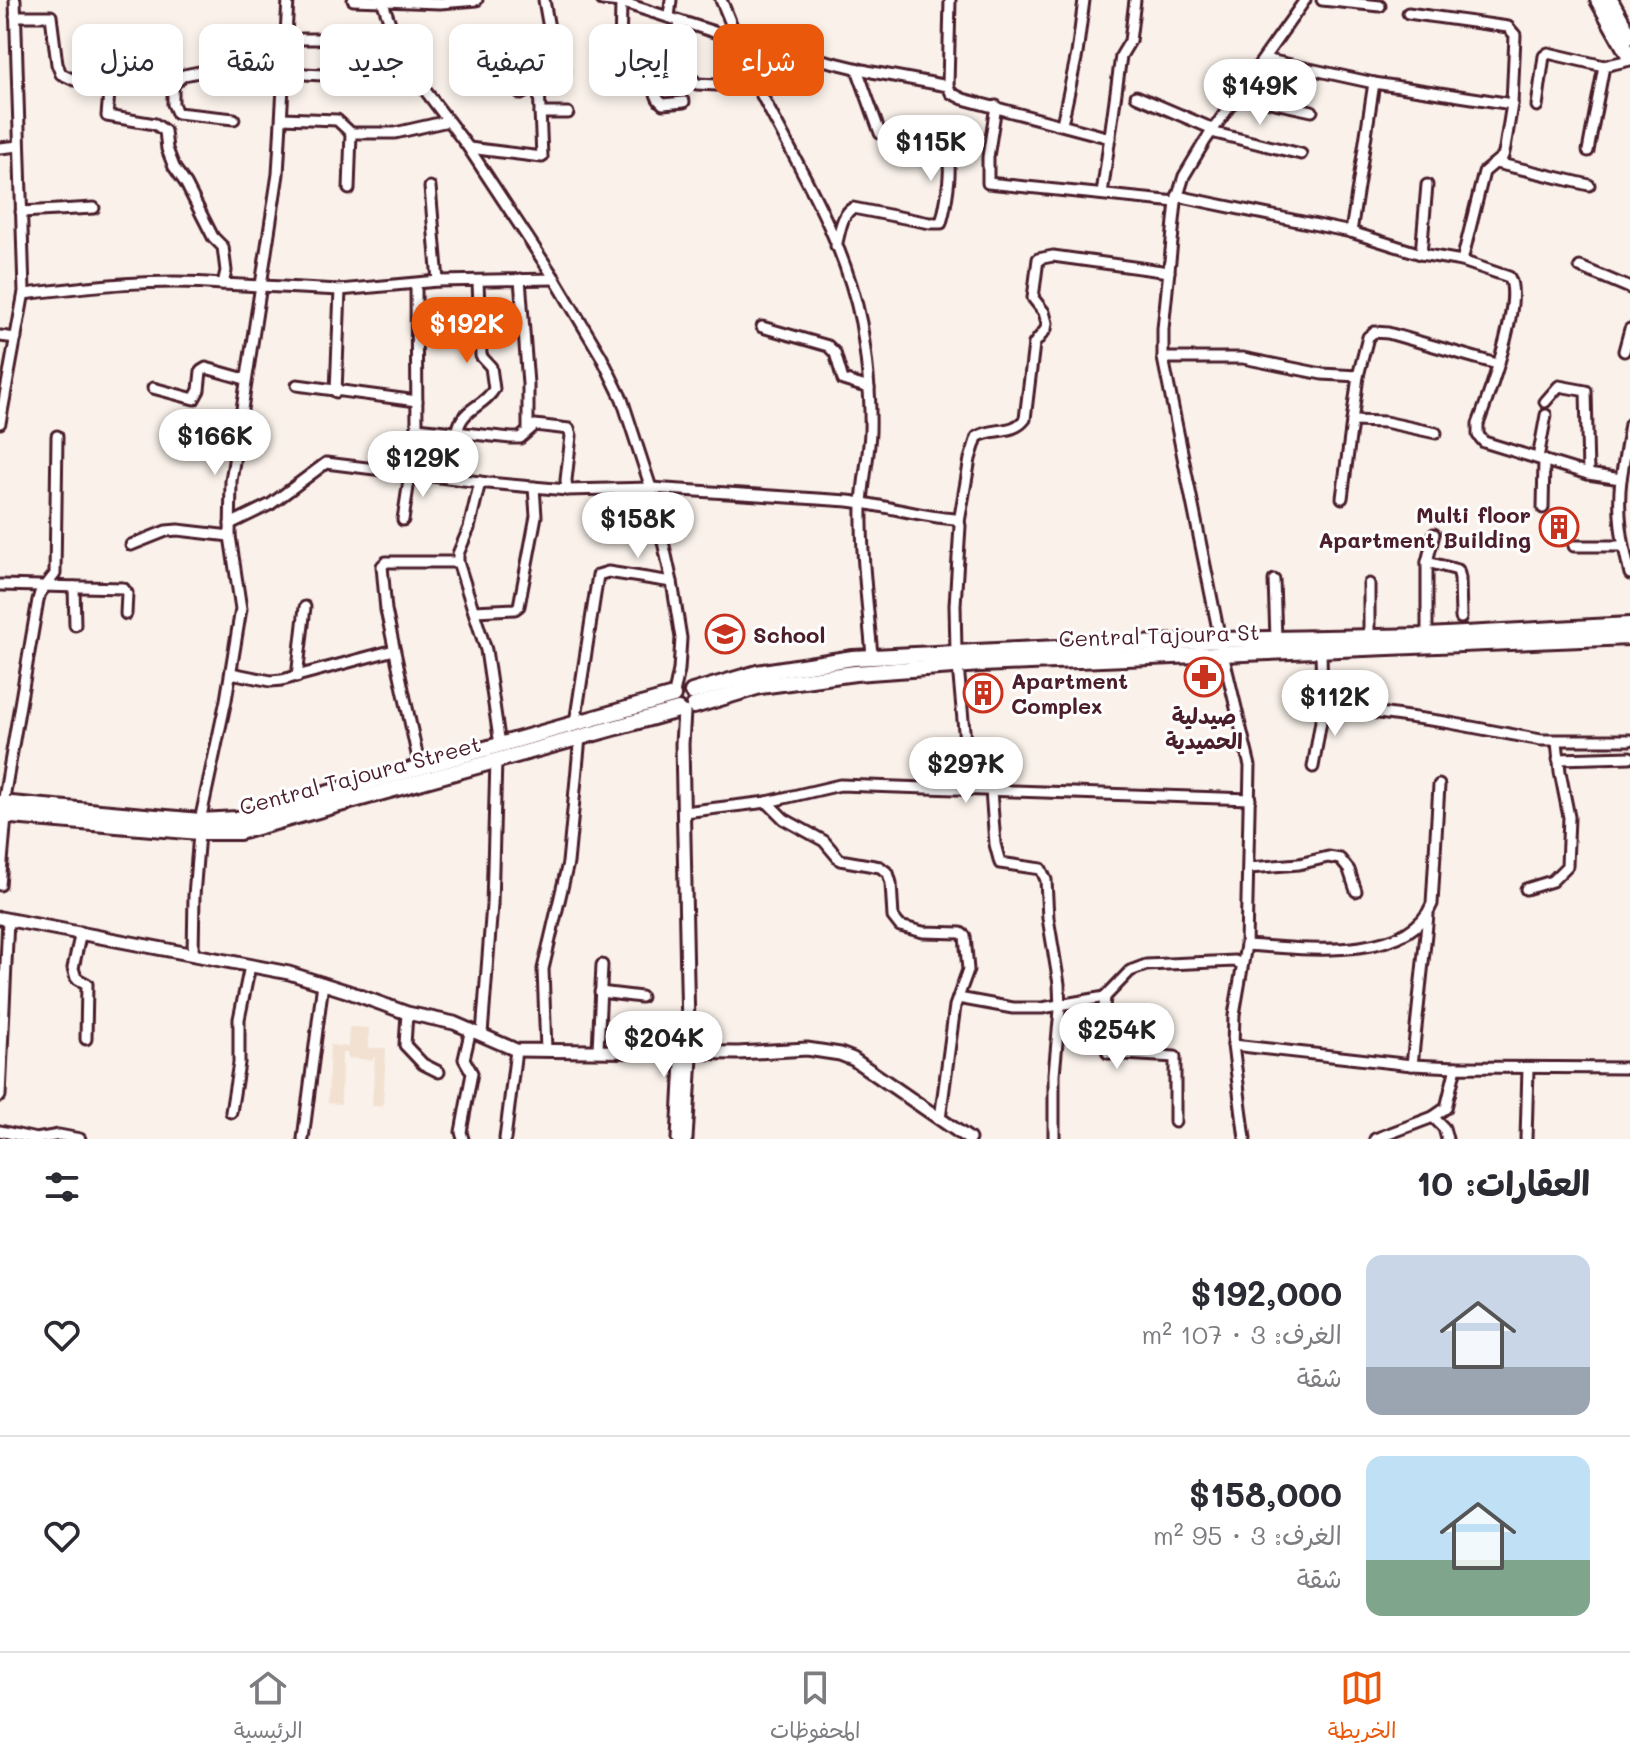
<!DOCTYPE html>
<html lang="ar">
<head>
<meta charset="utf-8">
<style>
	body { margin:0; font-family:Mali,"Playpen Sans Arabic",sans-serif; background:#f7f7f7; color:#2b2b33; direction:rtl; height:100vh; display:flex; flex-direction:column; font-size:30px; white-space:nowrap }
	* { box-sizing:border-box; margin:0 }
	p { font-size:26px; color:#7c7c81 }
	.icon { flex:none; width:44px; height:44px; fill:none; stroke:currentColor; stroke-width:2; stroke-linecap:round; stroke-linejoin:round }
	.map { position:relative; height:1139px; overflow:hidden; direction:ltr }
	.side { display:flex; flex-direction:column; background:#fff; flex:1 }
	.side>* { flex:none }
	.guide { position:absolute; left:24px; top:24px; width:800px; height:72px; direction:rtl; display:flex; gap:16px }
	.price { position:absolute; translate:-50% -68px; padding:0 18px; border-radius:28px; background:#fff; color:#222; font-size:26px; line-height:52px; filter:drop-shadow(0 2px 4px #0008) }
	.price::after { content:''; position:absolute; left:50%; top:48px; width:24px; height:18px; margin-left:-12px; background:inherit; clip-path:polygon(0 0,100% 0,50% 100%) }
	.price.on { background:#ea580c; color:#fff }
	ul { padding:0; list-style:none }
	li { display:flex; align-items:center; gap:24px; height:200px; padding:0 40px }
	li+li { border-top:2px solid #e1e1e2 }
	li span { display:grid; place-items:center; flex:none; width:224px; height:160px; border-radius:16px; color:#555 }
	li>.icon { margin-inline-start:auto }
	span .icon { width:96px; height:96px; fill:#fffc; stroke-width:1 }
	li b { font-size:34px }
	h2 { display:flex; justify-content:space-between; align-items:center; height:96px; padding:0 40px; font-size:34px }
	.chip { padding:0 28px; border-radius:16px; background:#fff; box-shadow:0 4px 12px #0003; font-size:28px; line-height:72px }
	.chip.on { background:#ea580c; color:#fff }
	.tab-bar { display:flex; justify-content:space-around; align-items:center; height:112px; border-top:2px solid #e1e1e2; background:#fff; font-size:22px; color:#7c7c81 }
	.tab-bar a { display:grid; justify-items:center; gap:4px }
	.tab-bar .on { color:#ea580c }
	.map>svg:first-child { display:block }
	.built { fill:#f2e1d0 }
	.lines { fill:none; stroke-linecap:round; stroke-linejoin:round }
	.minor-casing { stroke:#4a1f2b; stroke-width:15 }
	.tertiary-casing { stroke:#4a1f2b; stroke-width:17 }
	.primary-casing { stroke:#4a1f2b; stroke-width:20 }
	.trunk-casing { stroke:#4a1f2b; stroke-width:20 }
	.minor { stroke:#fff; stroke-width:9 }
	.tertiary { stroke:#fff; stroke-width:11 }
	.primary { stroke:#fff; stroke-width:14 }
	.trunk { stroke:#fff; stroke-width:14 }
	.labels { text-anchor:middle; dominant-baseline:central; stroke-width:6; stroke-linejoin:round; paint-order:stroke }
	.poi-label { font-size:22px; font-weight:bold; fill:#4a1f2b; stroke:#fff; text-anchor:start }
	.street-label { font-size:22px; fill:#4a1f2b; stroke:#fff }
</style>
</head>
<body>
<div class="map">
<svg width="1630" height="1139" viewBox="0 0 1630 1139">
	<rect width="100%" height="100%" fill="#f9f1ea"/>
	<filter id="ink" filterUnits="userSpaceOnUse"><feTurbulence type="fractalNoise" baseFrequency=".0125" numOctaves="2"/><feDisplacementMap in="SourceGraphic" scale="16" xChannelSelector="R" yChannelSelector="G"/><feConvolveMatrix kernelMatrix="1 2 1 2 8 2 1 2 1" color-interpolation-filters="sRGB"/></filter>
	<g filter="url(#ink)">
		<path class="built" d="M349,1027L369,1028L368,1048H386L383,1106H372L375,1056L372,1060L348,1058L347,1053H342L341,1104L328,1103L330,1045L348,1047Z"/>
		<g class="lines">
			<defs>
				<g id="minor">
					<path d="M353,0L440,3L477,0"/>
					<path d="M382,0L403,61L468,147L555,279L601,356L622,399L651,488L672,582L681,638L679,670L674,694"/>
					<path d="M602,0L621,2L736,39L872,72L948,86L951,93L963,99L1110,138"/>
					<path d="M721,0C734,28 742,57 756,84C795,161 844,237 861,323C867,359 871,395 870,432C869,456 863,480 862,505C861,555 868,606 872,656"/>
					<path d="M1322,0L1380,6"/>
					<path d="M621,2L620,57C647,68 677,59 697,84L757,87"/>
					<path d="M1408,13L1508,27L1515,35L1512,104L1505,148L1503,156L1484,172L1462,261"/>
					<path d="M15,16H51L57,64L61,74L74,80L116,81"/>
					<path d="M669,17L671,0"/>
					<path d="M302,39H394"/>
					<path d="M115,40L116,81L173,85"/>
					<path d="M1264,59L1374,83L1512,104"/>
					<path d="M658,64C657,78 650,95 663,104L684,102"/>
					<path d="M671,66L680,22"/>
					<path d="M110,81L107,116L155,124L165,131L167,149L174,167L186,184L213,237L223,247L226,271L223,284L340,290L438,281L555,279"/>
					<path d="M948,86L950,0"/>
					<path d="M521,94L565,71L550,34L544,0"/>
					<path d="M1238,95L1312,111"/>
					<path d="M1136,96L1213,129"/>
					<path d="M996,106L988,157V183L1176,202"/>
					<path d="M1537,106L1544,56L1548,53L1604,66L1630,60"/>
					<path d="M540,113H568"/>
					<path d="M282,118L337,120L351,133H395L448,121"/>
					<path d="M234,119L177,113L173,104V85L184,75L214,69L359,77"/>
					<path d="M1062,124L1077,54L1084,0"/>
					<path d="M1211,132L1301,154"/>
					<path d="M0,148L19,146"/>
					<path d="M469,148L542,157L539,86"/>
					<path d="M1588,151L1604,66"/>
					<path d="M1496,163L1589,185"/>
					<path d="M430,187L438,281"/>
					<path d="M349,189L351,133"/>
					<path d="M1102,194L1121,56L1130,41L1135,0"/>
					<path d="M1177,196L1351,232L1421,254L1462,261L1509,277C1524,299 1488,398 1478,424V435L1484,442L1588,474L1621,479C1617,513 1622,541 1630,574"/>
					<path d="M21,212L94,208"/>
					<path d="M1351,232L1374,83"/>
					<path d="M836,246C840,233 841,214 853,208L930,223H941C945,210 954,164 946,153C940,144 920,142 910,140C899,139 888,140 880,133L857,69"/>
					<path d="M1421,254L1427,185"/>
					<path d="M1580,267L1630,288"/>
					<path d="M520,279L528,384V430"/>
					<path d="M24,294C91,286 156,278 223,284"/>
					<path d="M762,327L828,346L835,353L843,380L869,388"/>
					<path d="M0,336L16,338"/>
					<path d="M1624,351L1630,329"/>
					<path d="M1163,358H1243L1322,374L1358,376L1368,337L1374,332L1388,333L1497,364"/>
					<path d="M297,385L417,401"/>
					<path d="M153,388L194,399L199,390L201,371L206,368L245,379"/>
					<path d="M336,392L340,290"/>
					<path d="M1545,402L1559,386L1586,391L1588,474"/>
					<path d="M1352,421L1385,422L1436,433"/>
					<path d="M0,423L24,292L15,0"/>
					<path d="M417,428L511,438H520L535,425L569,429L571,436L566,480L567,490L651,488L848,501C884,505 918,516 955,519L959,522L960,526L955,605L956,651"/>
					<path d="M458,430C461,409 485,406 494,389L491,367L481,356L478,282"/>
					<path d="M1538,458L1546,415"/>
					<path d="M1621,479L1630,424"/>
					<path d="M480,482L469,528L458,554V562L486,650L500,745"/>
					<path d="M1342,498L1358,376"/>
					<path d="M1543,508L1544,460"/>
					<path d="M403,520L417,428L416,284"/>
					<path d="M959,522L970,459L977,437C992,427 1013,435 1025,419L1034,344L1046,329L1047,323L1044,312L1033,298L1038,259L1053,256L1169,272"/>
					<path d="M230,524L271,504L326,463L488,483L567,490"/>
					<path d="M131,545L166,531L178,530L230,536"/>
					<path d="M1574,546H1623"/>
					<path d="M1427,562L1434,534"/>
					<path d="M1274,580L1276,639"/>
					<path d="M1369,584V637"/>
					<path d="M0,585L123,588L127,593L126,614"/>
					<path d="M74,587L75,625"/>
					<path d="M474,611L515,609L519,606L536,516L534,487"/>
					<path d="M1427,636V562L1458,570L1460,578L1461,618"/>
					<path d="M1321,650L1322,700L1328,706L1445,722L1541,740H1630"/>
					<path d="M958,666L967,763L975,789"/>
					<path d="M231,673L271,681L282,680L394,650"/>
					<path d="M297,677L305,607"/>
					<path d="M575,723L598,575L608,572L672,582"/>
					<path d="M1558,759L1630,757"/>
					<path d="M1313,767L1324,704"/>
					<path d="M420,768L386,610L382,566L386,562H458"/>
					<path d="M991,790L995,844L1000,863L1041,869L1046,880L1048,918L1059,984L1060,1010L1054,1074V1139"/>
					<path d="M767,802L784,819L824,841L840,860L880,867L888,873L891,883L893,917L900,926L923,932L961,933L965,936L968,970L955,1006L940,1119"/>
					<path d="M3,804L38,600L40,593L55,574L57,436"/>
					<path d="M684,812L767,802L840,785L1250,799"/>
					<path d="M1249,868L1299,864L1328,857L1340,859L1349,870L1356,891"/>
					<path d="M0,885L6,816"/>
					<path d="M1526,889L1552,881L1567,866L1569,817L1560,772L1557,741"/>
					<path d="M81,932L73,968L76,978L87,984L86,1039"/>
					<path d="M1246,945C1296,948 1408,964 1432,904L1439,785"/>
					<path d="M193,954L194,896L200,821L226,700L241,609L230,536L231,481L278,174L288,0"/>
					<path d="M600,992L641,997"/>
					<path d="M1105,997C1103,1016 1101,1035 1108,1053L1175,1057V1122"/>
					<path d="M958,998L1013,1008H1042L1105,997L1130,971L1146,965L1235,961L1241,964"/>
					<path d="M407,1013L405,1045L423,1064L439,1072"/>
					<path d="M482,1034L492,905L496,760"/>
					<path d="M1233,1045L1412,1065L1456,1067"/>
					<path d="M546,1050L543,969L568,863L580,737"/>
					<path d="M598,1050L602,965"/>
					<path d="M1412,1065L1428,915"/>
					<path d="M0,1096L8,919"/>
					<path d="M231,1112L239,1063V1019L250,966"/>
					<path d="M1433,1117L1444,1128L1447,1139"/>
					<path d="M0,1131L36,1139L59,1135L80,1139"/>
					<path d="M303,1139L323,983"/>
					<path d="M463,1139L461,1132L472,1073L464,1059L471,1029"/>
					<path d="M505,1139L516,1050"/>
					<path d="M1245,1139L1233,1045L1234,1015L1246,945L1250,766L1223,654L1184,462L1163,358V329L1176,202L1184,176L1205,141L1305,0"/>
					<path d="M1375,1139L1433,1117L1446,1108L1456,1067L1630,1068"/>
					<path d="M1526,1139L1528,1068"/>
				</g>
				<g id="tertiary">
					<path d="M684,712L682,744L688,1028L692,1041L686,1139"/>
					<path d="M0,918L289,973L349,992L407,1013L454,1023L516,1050L738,1053L807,1049L840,1054L853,1059L969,1139"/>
					<path d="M678,1139L683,1042L688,1029"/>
				</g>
				<g id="primary">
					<path d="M692,692L757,673L853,658L1220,640L1427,636L1630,625"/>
					<path d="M694,706L760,686L855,673L981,664L1630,637"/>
					<path d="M0,803L200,821L237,819L673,696"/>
					<path d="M0,815L199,832H239L678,710"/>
				</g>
				<g id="trunk">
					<path d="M1598,0L1630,57"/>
					<path d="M1610,0L1630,36"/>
				</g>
			</defs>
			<use href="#minor" class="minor-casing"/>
			<use href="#tertiary" class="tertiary-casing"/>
			<use href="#primary" class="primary-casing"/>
			<use href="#trunk" class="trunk-casing"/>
			<use href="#minor" class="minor"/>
			<use href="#tertiary" class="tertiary"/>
			<use href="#primary" class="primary"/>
			<use href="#trunk" class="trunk"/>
		</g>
	</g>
	<defs>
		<symbol id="building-ring" viewBox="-11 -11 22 22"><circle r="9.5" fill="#fff" stroke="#c8321e" stroke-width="1.5"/><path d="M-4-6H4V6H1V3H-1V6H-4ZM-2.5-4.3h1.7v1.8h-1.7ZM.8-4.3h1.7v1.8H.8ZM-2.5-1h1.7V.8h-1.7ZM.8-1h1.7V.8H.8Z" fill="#c8321e"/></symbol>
		<symbol id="school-ring" viewBox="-11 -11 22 22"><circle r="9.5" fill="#fff" stroke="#c8321e" stroke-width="1.5"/><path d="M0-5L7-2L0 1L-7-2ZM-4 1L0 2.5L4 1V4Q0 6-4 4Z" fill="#c8321e"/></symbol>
		<symbol id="pharmacy-ring" viewBox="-11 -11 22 22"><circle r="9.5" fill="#fff" stroke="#c8321e" stroke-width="1.5"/><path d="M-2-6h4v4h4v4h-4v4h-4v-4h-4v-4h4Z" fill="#c8321e"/></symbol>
	</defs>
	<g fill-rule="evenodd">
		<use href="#building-ring" x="1537" y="505" width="44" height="44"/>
		<use href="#school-ring" x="703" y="612" width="44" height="44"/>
		<use href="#pharmacy-ring" x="1182" y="655" width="44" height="44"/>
		<use href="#building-ring" x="961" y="671" width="44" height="44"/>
	</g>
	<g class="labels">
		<g class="poi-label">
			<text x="1531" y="514" text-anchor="end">Multi floor<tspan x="1531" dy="25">Apartment Building</tspan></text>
			<text x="753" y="634">School</text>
			<text x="1011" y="680">Apartment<tspan x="1011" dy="25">Complex</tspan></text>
			<text x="1204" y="715" text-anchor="middle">صيدلية<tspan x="1204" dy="25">الحميدية</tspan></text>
		</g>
		<g class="street-label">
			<text transform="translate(1159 635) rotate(-2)">Central Tajoura St</text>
			<text transform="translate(360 775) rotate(-15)">Central Tajoura Street</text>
		</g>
	</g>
</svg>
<b class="price" style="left:1260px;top:127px">$149K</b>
<b class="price" style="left:931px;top:183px">$115K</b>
<b class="price on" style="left:467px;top:365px">$192K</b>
<b class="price" style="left:215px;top:477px">$166K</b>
<b class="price" style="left:423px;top:499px">$129K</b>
<b class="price" style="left:638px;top:560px">$158K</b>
<b class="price" style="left:1335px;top:738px">$112K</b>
<b class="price" style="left:966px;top:805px">$297K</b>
<b class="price" style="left:1117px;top:1071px">$254K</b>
<b class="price" style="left:664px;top:1079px">$204K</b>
<div class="guide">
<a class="chip on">شراء</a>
<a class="chip">إيجار</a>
<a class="chip">تصفية</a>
<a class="chip">جديد</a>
<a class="chip">شقة</a>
<a class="chip">منزل</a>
</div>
</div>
<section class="side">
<h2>العقارات: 10<svg class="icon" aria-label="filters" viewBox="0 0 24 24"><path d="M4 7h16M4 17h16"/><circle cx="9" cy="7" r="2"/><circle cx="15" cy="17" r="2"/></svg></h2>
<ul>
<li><span style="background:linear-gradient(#c9d6e8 70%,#9aa5b1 0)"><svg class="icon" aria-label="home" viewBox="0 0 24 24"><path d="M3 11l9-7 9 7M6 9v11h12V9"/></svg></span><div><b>$192,000</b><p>الغرف: 3 · 107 m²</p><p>شقة</p></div><svg class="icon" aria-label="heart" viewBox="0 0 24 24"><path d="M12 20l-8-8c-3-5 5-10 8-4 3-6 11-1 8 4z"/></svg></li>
<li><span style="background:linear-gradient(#bfe0f5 65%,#7fa58c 0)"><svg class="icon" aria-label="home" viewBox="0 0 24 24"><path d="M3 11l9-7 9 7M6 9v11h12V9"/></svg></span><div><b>$158,000</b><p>الغرف: 3 · 95 m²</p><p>شقة</p></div><svg class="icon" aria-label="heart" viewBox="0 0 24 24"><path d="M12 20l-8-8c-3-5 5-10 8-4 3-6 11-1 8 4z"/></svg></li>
</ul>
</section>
<nav class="tab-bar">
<a class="on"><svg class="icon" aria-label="map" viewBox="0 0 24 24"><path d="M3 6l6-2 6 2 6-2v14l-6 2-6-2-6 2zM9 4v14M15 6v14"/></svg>الخريطة</a>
<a><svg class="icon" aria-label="saved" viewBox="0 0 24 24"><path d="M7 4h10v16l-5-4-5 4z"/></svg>المحفوظات</a>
<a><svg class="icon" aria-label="home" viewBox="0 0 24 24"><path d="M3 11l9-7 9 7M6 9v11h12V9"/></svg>الرئيسية</a>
</nav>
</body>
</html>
